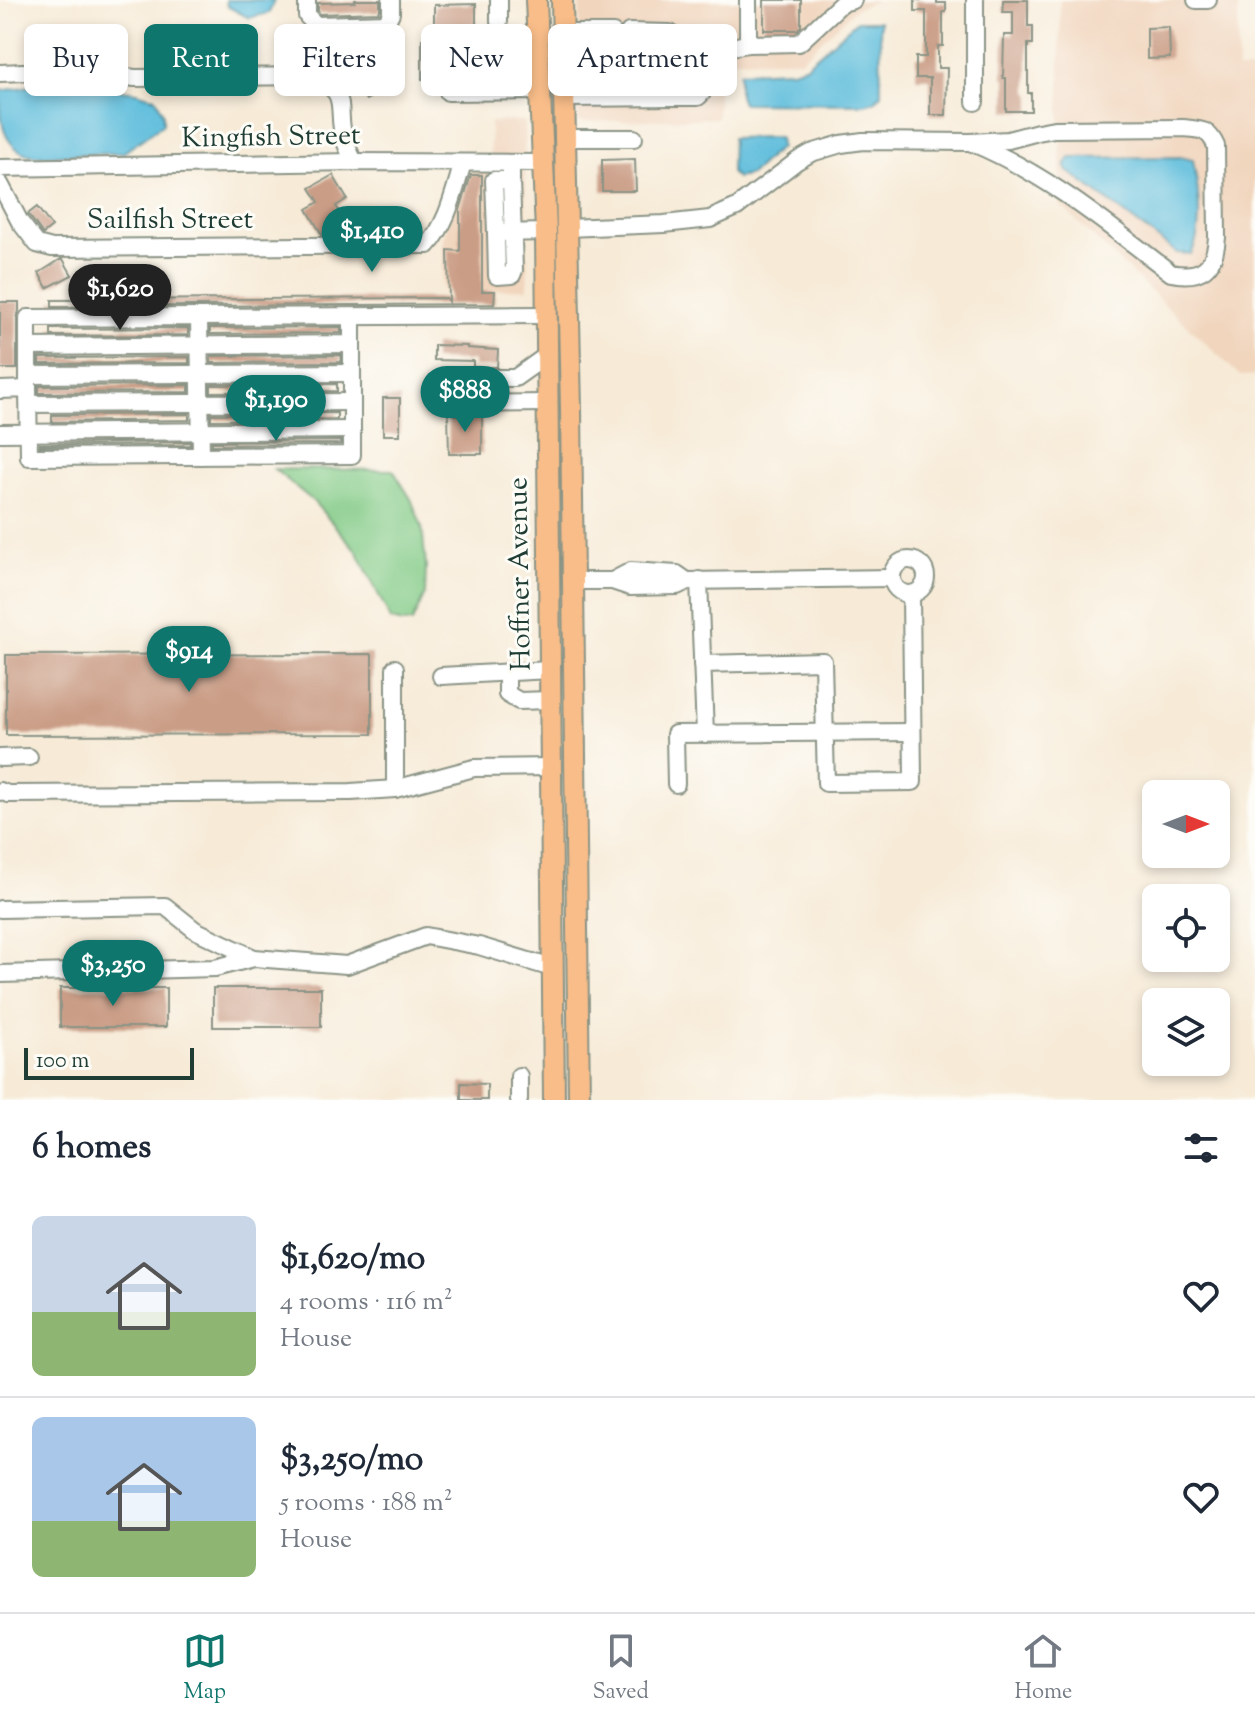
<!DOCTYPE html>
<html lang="en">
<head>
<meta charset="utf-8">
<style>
	body { margin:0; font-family:"Sorts Mill Goudy",serif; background:#f2f2f3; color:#1f2937; height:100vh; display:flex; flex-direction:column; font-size:30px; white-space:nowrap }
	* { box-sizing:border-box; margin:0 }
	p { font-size:26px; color:#747a83 }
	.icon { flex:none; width:44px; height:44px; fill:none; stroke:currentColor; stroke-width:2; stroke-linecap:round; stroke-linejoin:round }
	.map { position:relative; height:1100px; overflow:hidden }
	.drawer { display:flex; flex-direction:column; background:#fff; flex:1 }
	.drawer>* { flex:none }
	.hud { position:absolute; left:24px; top:24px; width:800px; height:72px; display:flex; gap:16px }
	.needle { width:52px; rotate:90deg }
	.controls { position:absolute; left:1142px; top:780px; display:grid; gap:16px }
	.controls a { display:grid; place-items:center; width:88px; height:88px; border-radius:12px; background:#fff; box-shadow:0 4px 12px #0003; font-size:40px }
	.scale { position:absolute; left:24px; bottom:20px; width:170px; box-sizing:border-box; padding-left:8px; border:4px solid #1f3d34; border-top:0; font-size:22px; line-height:28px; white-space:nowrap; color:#1f3d34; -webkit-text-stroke:6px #fdfcf7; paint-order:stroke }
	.price { position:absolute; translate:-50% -68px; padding:0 18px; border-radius:28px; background:#0f766e; color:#fff; font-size:26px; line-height:52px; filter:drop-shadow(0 2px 4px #0008) }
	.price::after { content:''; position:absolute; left:50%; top:48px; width:24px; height:18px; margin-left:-12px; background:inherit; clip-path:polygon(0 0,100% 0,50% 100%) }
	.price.active { background:#222; color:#fff }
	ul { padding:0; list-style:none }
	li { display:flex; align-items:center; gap:24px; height:200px; padding:0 32px }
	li+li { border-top:2px solid #e0e1e3 }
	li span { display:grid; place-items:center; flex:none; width:224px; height:160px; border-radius:12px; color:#555 }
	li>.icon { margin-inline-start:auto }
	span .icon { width:96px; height:96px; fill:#fffc; stroke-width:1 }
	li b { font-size:34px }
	h2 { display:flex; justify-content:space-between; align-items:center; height:96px; padding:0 32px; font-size:34px }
	.chip { padding:0 28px; border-radius:12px; background:#fff; box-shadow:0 4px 12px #0003; font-size:28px; line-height:72px }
	.chip.active { background:#0f766e; color:#fff }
	.dock { display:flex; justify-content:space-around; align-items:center; height:112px; border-top:2px solid #e0e1e3; background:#fff; font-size:22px; color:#747a83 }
	.dock a { display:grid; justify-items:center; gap:4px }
	.dock .active { color:#0f766e }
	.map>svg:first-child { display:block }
	.built { fill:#f1d5bd }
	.green { fill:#82ca86; stroke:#50845d; stroke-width:2 }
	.water { fill:#5ebddc; stroke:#3e7d88; stroke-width:2 }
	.building { fill:#ca9d86 }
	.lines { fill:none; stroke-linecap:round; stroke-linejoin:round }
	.minor-casing { stroke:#8b9486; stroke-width:20 }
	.major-casing { stroke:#8b9486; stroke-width:24 }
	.minor { stroke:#fff; stroke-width:16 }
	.major { stroke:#f8bd89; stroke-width:20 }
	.labels { text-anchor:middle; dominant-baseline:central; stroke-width:6; stroke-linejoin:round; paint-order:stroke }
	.street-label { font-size:28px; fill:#1f3d34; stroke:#fdfcf7 }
</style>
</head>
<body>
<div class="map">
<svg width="1255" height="1100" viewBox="0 0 1255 1100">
	<rect width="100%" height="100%" fill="#fdfcf7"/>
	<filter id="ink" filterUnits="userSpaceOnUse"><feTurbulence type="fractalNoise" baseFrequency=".0125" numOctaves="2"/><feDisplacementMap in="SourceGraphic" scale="16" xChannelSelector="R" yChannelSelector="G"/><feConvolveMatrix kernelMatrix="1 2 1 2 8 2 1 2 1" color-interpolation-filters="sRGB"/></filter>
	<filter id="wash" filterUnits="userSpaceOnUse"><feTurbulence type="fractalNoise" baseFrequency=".006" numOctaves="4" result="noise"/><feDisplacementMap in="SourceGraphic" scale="32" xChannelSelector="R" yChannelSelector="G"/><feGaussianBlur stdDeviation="1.8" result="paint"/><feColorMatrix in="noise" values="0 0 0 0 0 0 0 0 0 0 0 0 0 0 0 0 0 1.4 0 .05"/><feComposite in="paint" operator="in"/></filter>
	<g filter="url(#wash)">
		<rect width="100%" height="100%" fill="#f7ebd8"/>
		<g class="built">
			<path d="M580,0H878L855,9L801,60H719L717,118L578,122Z"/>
			<path d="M1060,0H1238V70H1255V376H1240L1060,205Z"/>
			<path d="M524,121L528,289L443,291V240L457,185L465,171L490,170V122Z"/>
		</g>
		<path class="green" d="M274,469L393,470L411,499L422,527L426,566L425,594L412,622L403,623L391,620L357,551L313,501Z"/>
		<g class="water">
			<path d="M226,0H274L269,13L249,18L227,6Z"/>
			<path d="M857,21H880L881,94L875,101L864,104L742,103L739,96V72L792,70L805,66Z"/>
			<path d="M76,84L137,92L156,98L163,113V124L123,153L35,156C1,150 0,119 0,91L37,85Z"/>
			<path d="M779,137L780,147L750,175L737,178L731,173L732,138Z"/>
			<path d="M1180,157L1193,160C1198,186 1204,231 1191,254L1177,253L1068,171L1065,165L1070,158Z"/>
		</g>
		<g id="blocks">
			<g class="building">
				<path d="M355,0H380V10L379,12L320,14L318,11V3L355,2Z"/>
				<path d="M764,0H801V26L797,30H764Z"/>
				<path d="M915,0H937V3H946V12H943V46H938V68H947L946,115H930V78H916V57H926V11H915Z"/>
				<path d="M1003,0H1028V26H1033V44H1028V93H1031V111H1006V78H1003L1004,35H1013V12H1003Z"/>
				<path d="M476,4V39H481V76L444,77L442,80L422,79V39H434V5Z"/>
				<path d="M1169,27L1170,58L1147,59V28Z"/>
				<path d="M300,39L308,51L286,64L278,52Z"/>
				<path d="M622,40L634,43L636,51L659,50V76L620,77L619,50L617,43Z"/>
				<path d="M377,54L384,66L376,72L385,89L366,100L352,79L356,76L349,70Z"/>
				<path d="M635,159L636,191H602V160Z"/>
				<path d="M333,175L347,199L336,206L345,221L322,235L307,209L319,202L310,188Z"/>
				<path d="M471,175H482V291H495L494,304L52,307V300L446,298L449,303L448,250L460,251V210Z"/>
				<path d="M37,207L52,227L43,234L28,214Z"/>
				<path d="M61,259H63L72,275L47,288L39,273Z"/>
				<path d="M0,302H19V311L17,318V369H0Z"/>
				<path d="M341,327V333L210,334V328Z"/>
				<path d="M188,328V335L51,336V329Z"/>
				<path d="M434,345L467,346V348L498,350L497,367H473V361L434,360Z"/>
				<path d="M341,355V362L211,363V356Z"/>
				<path d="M189,357V363L39,364V358Z"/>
				<path d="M337,384V391L211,392V385Z"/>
				<path d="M189,385V392L39,393V386Z"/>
				<rect x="383" y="398" width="17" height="37"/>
				<path d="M448,412L455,415H482V454H449Z"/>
				<path d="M337,413V419L211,420V414Z"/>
				<path d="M189,414V420L52,422V415Z"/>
				<path d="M341,441V444L212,445V442Z"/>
				<path d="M190,442V445L40,446V444Z"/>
				<path d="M372,654V734L6,735V655Z"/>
				<rect x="60" y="988" width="106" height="39"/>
				<rect x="213" y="988" width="108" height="39"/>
				<path d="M461,1083L487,1084V1100H461Z"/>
			</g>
		</g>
	</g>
	<g filter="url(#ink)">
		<use href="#blocks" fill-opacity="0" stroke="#8b9486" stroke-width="2"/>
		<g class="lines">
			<defs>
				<g id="minor">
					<path d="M307,0V16L316,25L386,23L391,13V0"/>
					<path d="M499,0V22"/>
					<path d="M748,0V44L799,43L842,3L853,0"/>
					<path d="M975,0V102"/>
					<path d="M1196,0H1208"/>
					<path d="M563,33H613"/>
					<path d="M0,73L70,70L135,78L312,76C352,94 335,105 344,139C347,147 351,155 354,162"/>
					<path d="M495,91V41"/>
					<path d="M448,92L541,91"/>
					<path d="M676,97H698L702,93V55L714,50L748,44"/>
					<path d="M565,98L676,97L675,44L670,33L629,32"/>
					<path d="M565,138H634"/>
					<path d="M0,168L354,162L543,163"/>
					<path d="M511,169V180H494L496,233L546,232"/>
					<path d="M0,184L20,222L37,244L52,248L428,245C448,223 454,191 463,163"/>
					<path d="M567,228L664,224L710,219L737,207L797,161L811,153L841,144L863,141L970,142L1008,140L1038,132L1054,129L1183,128C1201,130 1208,128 1216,146L1217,237C1215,268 1201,279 1171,273C1107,224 1044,172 970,142"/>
					<path d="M496,233L497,276L512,275L514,270L511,180"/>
					<path d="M199,317L546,315"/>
					<path d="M28,347L352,344V317"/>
					<path d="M28,375L352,373"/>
					<path d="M465,378H515L546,356"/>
					<path d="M28,389V318L199,317L201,456"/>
					<path d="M0,390L28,389L29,457L352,455V344"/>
					<path d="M29,404L352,402"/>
					<path d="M455,404L547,403"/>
					<path d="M0,433L352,430"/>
					<circle cx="909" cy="577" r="17"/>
					<path d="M699,580L705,734"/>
					<path d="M573,581H612L630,587L677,586L687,581L677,574L631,571L612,581"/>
					<path d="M687,581L892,578"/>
					<path d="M702,664L823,661L826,783L913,782L911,594"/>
					<path d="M395,668V789L474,768L551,767"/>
					<path d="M507,673V694L519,701L550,700"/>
					<path d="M441,676L550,670"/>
					<path d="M0,758L29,757"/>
					<path d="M676,784L675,734L912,732"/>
					<path d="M0,791L8,794L351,792L395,789"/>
					<path d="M0,909L165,906L195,930L254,958"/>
					<path d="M0,974L215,968L254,958L347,965L426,936L479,946L552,968"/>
					<path d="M519,1076V1100"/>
				</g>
				<g id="major">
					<path d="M536,0L546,232L554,1100"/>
					<path d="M562,0L571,409L579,1100"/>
				</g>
			</defs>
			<use href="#minor" class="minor-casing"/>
			<use href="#major" class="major-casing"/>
			<use href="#minor" class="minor"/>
			<use href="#major" class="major"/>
		</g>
	</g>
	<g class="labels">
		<g class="street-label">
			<text transform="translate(271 138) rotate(-1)">Kingfish Street</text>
			<text x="170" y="221">Sailfish Street</text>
			<text transform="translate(521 574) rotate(-91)">Hoffner Avenue</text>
		</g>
	</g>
</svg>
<div class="controls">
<a><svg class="needle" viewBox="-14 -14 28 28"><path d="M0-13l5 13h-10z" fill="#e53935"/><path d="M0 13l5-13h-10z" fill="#747a83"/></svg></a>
<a><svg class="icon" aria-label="locate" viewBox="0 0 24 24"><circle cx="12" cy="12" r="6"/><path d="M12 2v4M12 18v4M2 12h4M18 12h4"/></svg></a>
<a><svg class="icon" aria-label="layers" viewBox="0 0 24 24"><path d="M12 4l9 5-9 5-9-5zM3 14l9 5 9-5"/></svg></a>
</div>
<div class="scale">100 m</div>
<b class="price" style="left:372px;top:274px">$1,410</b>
<b class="price active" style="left:120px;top:332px">$1,620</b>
<b class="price" style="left:465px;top:434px">$888</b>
<b class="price" style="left:276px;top:443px">$1,190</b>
<b class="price" style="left:189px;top:694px">$914</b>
<b class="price" style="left:113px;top:1008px">$3,250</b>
<div class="hud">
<a class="chip">Buy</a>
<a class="chip active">Rent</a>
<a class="chip">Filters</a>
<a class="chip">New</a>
<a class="chip">Apartment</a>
</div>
</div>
<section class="drawer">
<h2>6 homes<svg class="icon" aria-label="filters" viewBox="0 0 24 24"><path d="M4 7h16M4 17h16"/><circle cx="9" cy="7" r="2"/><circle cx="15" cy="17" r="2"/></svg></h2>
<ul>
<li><span style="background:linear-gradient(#c9d6e8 60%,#8fb573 0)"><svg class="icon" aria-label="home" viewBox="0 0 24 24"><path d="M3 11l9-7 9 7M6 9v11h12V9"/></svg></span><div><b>$1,620/mo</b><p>4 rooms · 116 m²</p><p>House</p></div><svg class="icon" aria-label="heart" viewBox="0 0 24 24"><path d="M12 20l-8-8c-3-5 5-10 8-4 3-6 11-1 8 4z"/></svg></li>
<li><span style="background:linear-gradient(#a9c7e8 65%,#8fb573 0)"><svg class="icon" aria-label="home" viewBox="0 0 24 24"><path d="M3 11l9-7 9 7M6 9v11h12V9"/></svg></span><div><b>$3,250/mo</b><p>5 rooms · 188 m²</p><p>House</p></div><svg class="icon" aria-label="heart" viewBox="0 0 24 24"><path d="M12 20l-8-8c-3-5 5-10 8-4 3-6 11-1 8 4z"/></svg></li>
</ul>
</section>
<nav class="dock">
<a class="active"><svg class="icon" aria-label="map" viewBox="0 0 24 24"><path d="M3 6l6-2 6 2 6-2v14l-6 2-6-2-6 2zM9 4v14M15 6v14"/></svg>Map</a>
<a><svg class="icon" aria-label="saved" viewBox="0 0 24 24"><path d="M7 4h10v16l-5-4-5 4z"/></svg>Saved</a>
<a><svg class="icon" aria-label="home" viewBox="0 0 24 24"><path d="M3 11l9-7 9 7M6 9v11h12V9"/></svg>Home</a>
</nav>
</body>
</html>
